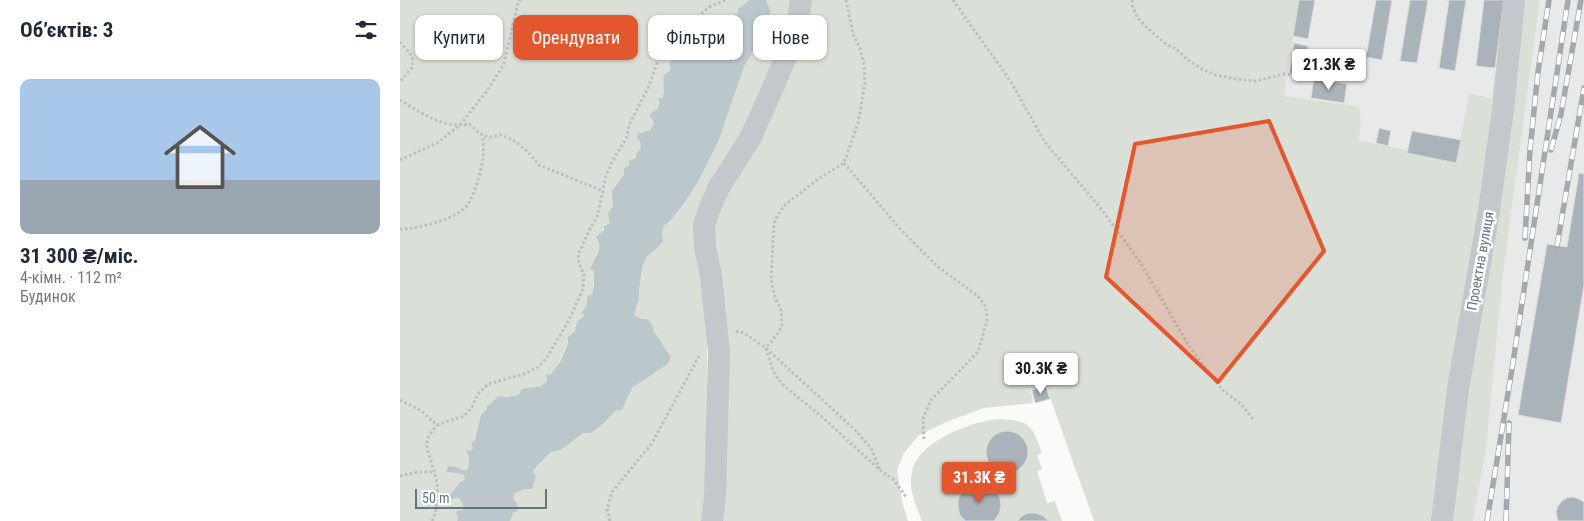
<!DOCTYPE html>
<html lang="uk">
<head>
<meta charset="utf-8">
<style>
	body { margin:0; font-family:"Roboto Condensed",sans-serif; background:#f6f6f7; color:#1f2937; height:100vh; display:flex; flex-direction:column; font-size:19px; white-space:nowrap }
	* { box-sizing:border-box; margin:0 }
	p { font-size:16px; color:#747a83 }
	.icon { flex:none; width:28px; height:28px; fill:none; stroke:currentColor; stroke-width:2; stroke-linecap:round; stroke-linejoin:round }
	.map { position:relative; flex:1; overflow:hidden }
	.sheet { display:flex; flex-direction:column; background:#fff; width:400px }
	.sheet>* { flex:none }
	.guide { position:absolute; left:15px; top:15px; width:475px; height:45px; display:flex; gap:10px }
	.scale { position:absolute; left:15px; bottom:12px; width:132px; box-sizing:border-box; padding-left:5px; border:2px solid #657683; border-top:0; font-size:14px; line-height:18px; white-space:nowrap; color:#657683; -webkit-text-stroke:4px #fff; paint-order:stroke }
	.price { position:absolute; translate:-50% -42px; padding:0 11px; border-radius:5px; background:#fff; color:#222; font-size:16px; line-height:32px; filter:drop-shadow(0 1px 2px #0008) }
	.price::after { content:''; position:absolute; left:50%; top:30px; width:15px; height:11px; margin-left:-8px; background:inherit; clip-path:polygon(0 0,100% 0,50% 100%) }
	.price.selected { background:#e4572e; color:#fff }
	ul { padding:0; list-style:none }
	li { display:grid; align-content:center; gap:10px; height:265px; padding:0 20px }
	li+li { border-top:1px solid #e0e1e3 }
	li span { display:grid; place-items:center; height:155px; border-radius:10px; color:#555 }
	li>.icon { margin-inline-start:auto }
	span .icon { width:90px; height:90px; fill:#fffc; stroke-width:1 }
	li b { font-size:21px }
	h2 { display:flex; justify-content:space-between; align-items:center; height:60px; padding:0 20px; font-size:21px }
	.tag { padding:0 18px; border-radius:10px; background:#fff; box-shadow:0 1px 4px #0004; font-size:18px; line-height:45px }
	.tag.selected { background:#e4572e; color:#fff }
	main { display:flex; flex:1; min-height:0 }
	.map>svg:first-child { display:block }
	.built { fill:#e8e9e9 }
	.green { fill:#dadfd7 }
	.water { fill:#bbc7cb }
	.building { fill:#aab3b9; stroke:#dcdcda }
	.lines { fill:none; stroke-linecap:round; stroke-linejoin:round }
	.path { stroke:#bbbfc2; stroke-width:3; stroke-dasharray:2.5 2.5; stroke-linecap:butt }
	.minor { stroke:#c3c8cc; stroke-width:22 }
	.rail-casing { stroke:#a2aab0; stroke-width:5.5 }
	.rail { stroke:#fff; stroke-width:4; stroke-dasharray:11; stroke-linecap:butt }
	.marked { fill:#e4572e; fill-opacity:0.2; stroke:#e4572e; stroke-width:4; stroke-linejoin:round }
	.labels { text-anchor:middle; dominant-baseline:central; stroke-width:5; stroke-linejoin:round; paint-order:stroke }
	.street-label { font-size:14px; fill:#657683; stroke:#fff }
</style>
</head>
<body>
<main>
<section class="sheet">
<h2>Об’єктів: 3<svg class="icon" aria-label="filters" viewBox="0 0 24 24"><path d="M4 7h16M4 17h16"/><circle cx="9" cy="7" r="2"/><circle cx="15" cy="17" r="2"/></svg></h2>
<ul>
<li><span style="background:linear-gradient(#a9c7e8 65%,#9aa5b1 0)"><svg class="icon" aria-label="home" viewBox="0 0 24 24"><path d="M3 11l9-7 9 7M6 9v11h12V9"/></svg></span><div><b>31 300 ₴/міс.</b><p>4-кімн. · 112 m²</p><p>Будинок</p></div></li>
</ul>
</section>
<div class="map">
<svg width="1184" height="521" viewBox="0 0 1184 521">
	<rect width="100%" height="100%" fill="#fafaf8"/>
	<g class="built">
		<path d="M900,0H1104L1092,98L1069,95L1056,163L1007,153V150L959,140L961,123L884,96Z"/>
		<path d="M1140,0H1184V521H1073L1086,450L1103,275Z"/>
	</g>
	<g class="green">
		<path d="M0,0H349L339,9L338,13L325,16L319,21L310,22C308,31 306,35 297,39L298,44L290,49L280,51C271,64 263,79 264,95L258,100C260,107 255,113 251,119L254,123L250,130L240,132L241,149C237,155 232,159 229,165L224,168V175L213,193V206L210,223L206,224L201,233L197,236C200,247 201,245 196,255C194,259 193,263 191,267L190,269L194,271C194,285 193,298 184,308C184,322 176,326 169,336C167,340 169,340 167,344C162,355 158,371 146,377L147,381L141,386L122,389L120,393C118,394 115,396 113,396C101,399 100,391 91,404L87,405L80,420V426L73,446V448L71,451H67L69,457L68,469L64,470L56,467L47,472L62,474L65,477L63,481L60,482L52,492L59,498L63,505L57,521H0Z"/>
		<path d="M366,0H393L389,20L342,135L312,184L307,327V442L304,497L301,521H110C115,509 111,504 114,494L124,489L137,466L151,452L161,450L183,433L204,423L215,411L222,410L232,388L268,364L271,357L252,330L234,315L239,299V292L242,268L246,258L253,251L264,226L271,220L285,202L299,180L319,140L344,67L367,26L371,12Z"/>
		<path d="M408,0H900L884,96L955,106L959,108L961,123L959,140L1007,150V153L1056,163L1069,94L1092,98L1104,0H1107L1038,521H694L646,386L631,390L633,403L584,408L546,422L518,436L504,453L497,470L502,501L508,521H322L312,228Z"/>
		<path d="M1121,0H1140L1103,275L1086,450L1073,521H1048Z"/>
		<path d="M600,419C631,421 632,426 642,453L637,455L642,469L637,471L647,503L655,501L662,521H522C516,506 508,489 512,472C518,441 572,421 600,419Z"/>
	</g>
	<path class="water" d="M349,0H366L371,12L367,26L344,67L319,140L299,180L285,202L271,220L264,226L262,232L263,242L246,258L242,268L239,292V299L234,315L241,319H247L253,326V330L271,357L268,364L232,388L222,410L215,411L204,423L191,433H183L161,450L151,452L137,466L133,472L136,477L132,489H124L114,494L113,499L117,503L118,511L114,512L110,521H57L58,517L56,514L57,511L62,510L63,505L59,498L51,499L50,495L60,482L63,481L65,477L62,474L46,472L48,466L56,467L63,470L68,469L69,457L66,450L71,451L73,448L71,443L75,440L81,415L86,409L87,405L91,404C100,391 101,399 113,396C115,396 118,394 120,393L122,389L141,386L147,381L146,375L147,374L150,375L160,362L168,343V337L175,330L177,322L184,316L182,312L187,304V297L192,294L194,284V271L190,269L191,266L192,265C196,253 204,249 196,237L204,230V226L210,223L208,214L213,206L212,191L224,175V168L229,165V161L235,158L237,152L241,149L240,141L237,138L238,133L250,130L254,123L250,116L252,112L257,110L259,103L258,98H262C266,91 262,83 264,75C274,69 268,67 271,59L275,58L280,51L290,49L298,44L297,38L303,36L308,31V25C312,22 319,19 324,17C329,15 333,15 338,13V9Z"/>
	<g class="building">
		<path d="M899,0H915L908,39L893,36Z"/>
		<path d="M976,0H992L982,60L966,57Z"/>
		<path d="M1010,0H1028L1017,63L1000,61Z"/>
		<path d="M1049,0H1066L1055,71L1039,68Z"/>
		<path d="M1084,0H1104L1095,68L1076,66Z"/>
		<path d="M894,43L908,46L906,55L892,53Z"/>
		<path d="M892,59L906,62L903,76L889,73Z"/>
		<path d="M914,78L947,84L944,103L911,98Z"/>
		<path d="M979,128L991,131L988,146L976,143Z"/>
		<path d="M1012,131L1061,140L1056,163L1007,153Z"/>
		<path d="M1179,173L1184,174V285L1161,423L1118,415L1147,244L1167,247Z"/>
		<path d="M646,386L650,399L635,403L632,390Z"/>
		<circle cx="607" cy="452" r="21"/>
		<path d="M575,484H583L590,486L596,491L600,498L601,506L599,514L594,521H565L560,515L558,508V500L562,492L567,487Z"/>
		<path d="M1173,497L1179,499L1184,502V521H1158L1156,512L1158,506L1162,501L1167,498Z"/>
		<path d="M628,513H636L643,516L649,521H617L622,516Z"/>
	</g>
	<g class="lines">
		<g class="path">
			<path d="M446,0L453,34L459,46L464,63L465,83L458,123L444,163L417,180L386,204L378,214L374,224L371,279L375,297L381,310L382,325L378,333L366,348L455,430L471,448L480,470"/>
			<path d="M553,0L611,82L644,141L702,210L740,262L789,346L822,390L841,404L854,420"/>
			<path d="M732,0L733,8L738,18L745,26L766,44L776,49L788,60L802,69L816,75L836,79L856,81L884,74L908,77L923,69"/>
			<path d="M0,42L12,56L13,66L0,82"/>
			<path d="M0,100C20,112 45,130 69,124L83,136L90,137L101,135L113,140L127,151L139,165L203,191"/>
			<path d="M0,160L37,143L59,126L87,91L104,64L118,3L121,0"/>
			<path d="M444,163L502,231L538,267L578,296L586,307L587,321L578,352L531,400L523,418L524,440"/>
			<path d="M0,229C17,229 59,219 68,204C75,194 81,171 83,159C84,152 83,143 83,136"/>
			<path d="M336,331L344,333L366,348L373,371L382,384L422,417L480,470L493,479L506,497"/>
			<path d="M0,400L20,410L37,425L64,416L72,407L78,394L88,384L124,374L138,367L146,359L169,320L183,289L184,275L179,264L178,255L190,229L197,217L206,176L212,162L227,137L229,125L248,88L263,47L309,7L326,0"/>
			<path d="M0,476L17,472H35"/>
			<path d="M32,521C39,506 39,487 34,471C32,462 26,451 27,441C28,436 34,429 37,425"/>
			<path d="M210,521L207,509L212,492L252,443L299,356"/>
		</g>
		<g class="minor">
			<path d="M312,521L315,496L319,352L311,276L305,246L304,226L309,210L319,187L351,137L374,85L388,52L398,21L401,0"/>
			<path d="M1042,521L1058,389L1088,217L1103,110L1114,0"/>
		</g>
		<defs>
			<g id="rail">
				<path d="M1151,150L1161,114L1181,0"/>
				<path d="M1125,238L1130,150L1138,72L1149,0"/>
				<path d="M1157,246L1184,88"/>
				<path d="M1087,521L1112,369L1168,0"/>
				<path d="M1106,521L1109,423"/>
			</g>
		</defs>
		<use href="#rail" class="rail-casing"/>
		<use href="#rail" class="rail"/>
	</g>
	<path class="marked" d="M869,121L924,251L818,382L706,277L735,144Z"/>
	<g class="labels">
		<g class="street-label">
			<text transform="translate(1080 261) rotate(-80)">Проектна вулиця</text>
		</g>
	</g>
</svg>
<div class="scale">50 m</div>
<b class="price" style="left:929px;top:91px">21.3K ₴</b>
<b class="price" style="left:641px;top:395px">30.3K ₴</b>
<b class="price selected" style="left:579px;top:504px">31.3K ₴</b>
<div class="guide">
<a class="tag">Купити</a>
<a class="tag selected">Орендувати</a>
<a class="tag">Фільтри</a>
<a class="tag">Нове</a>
</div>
</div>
</main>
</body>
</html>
